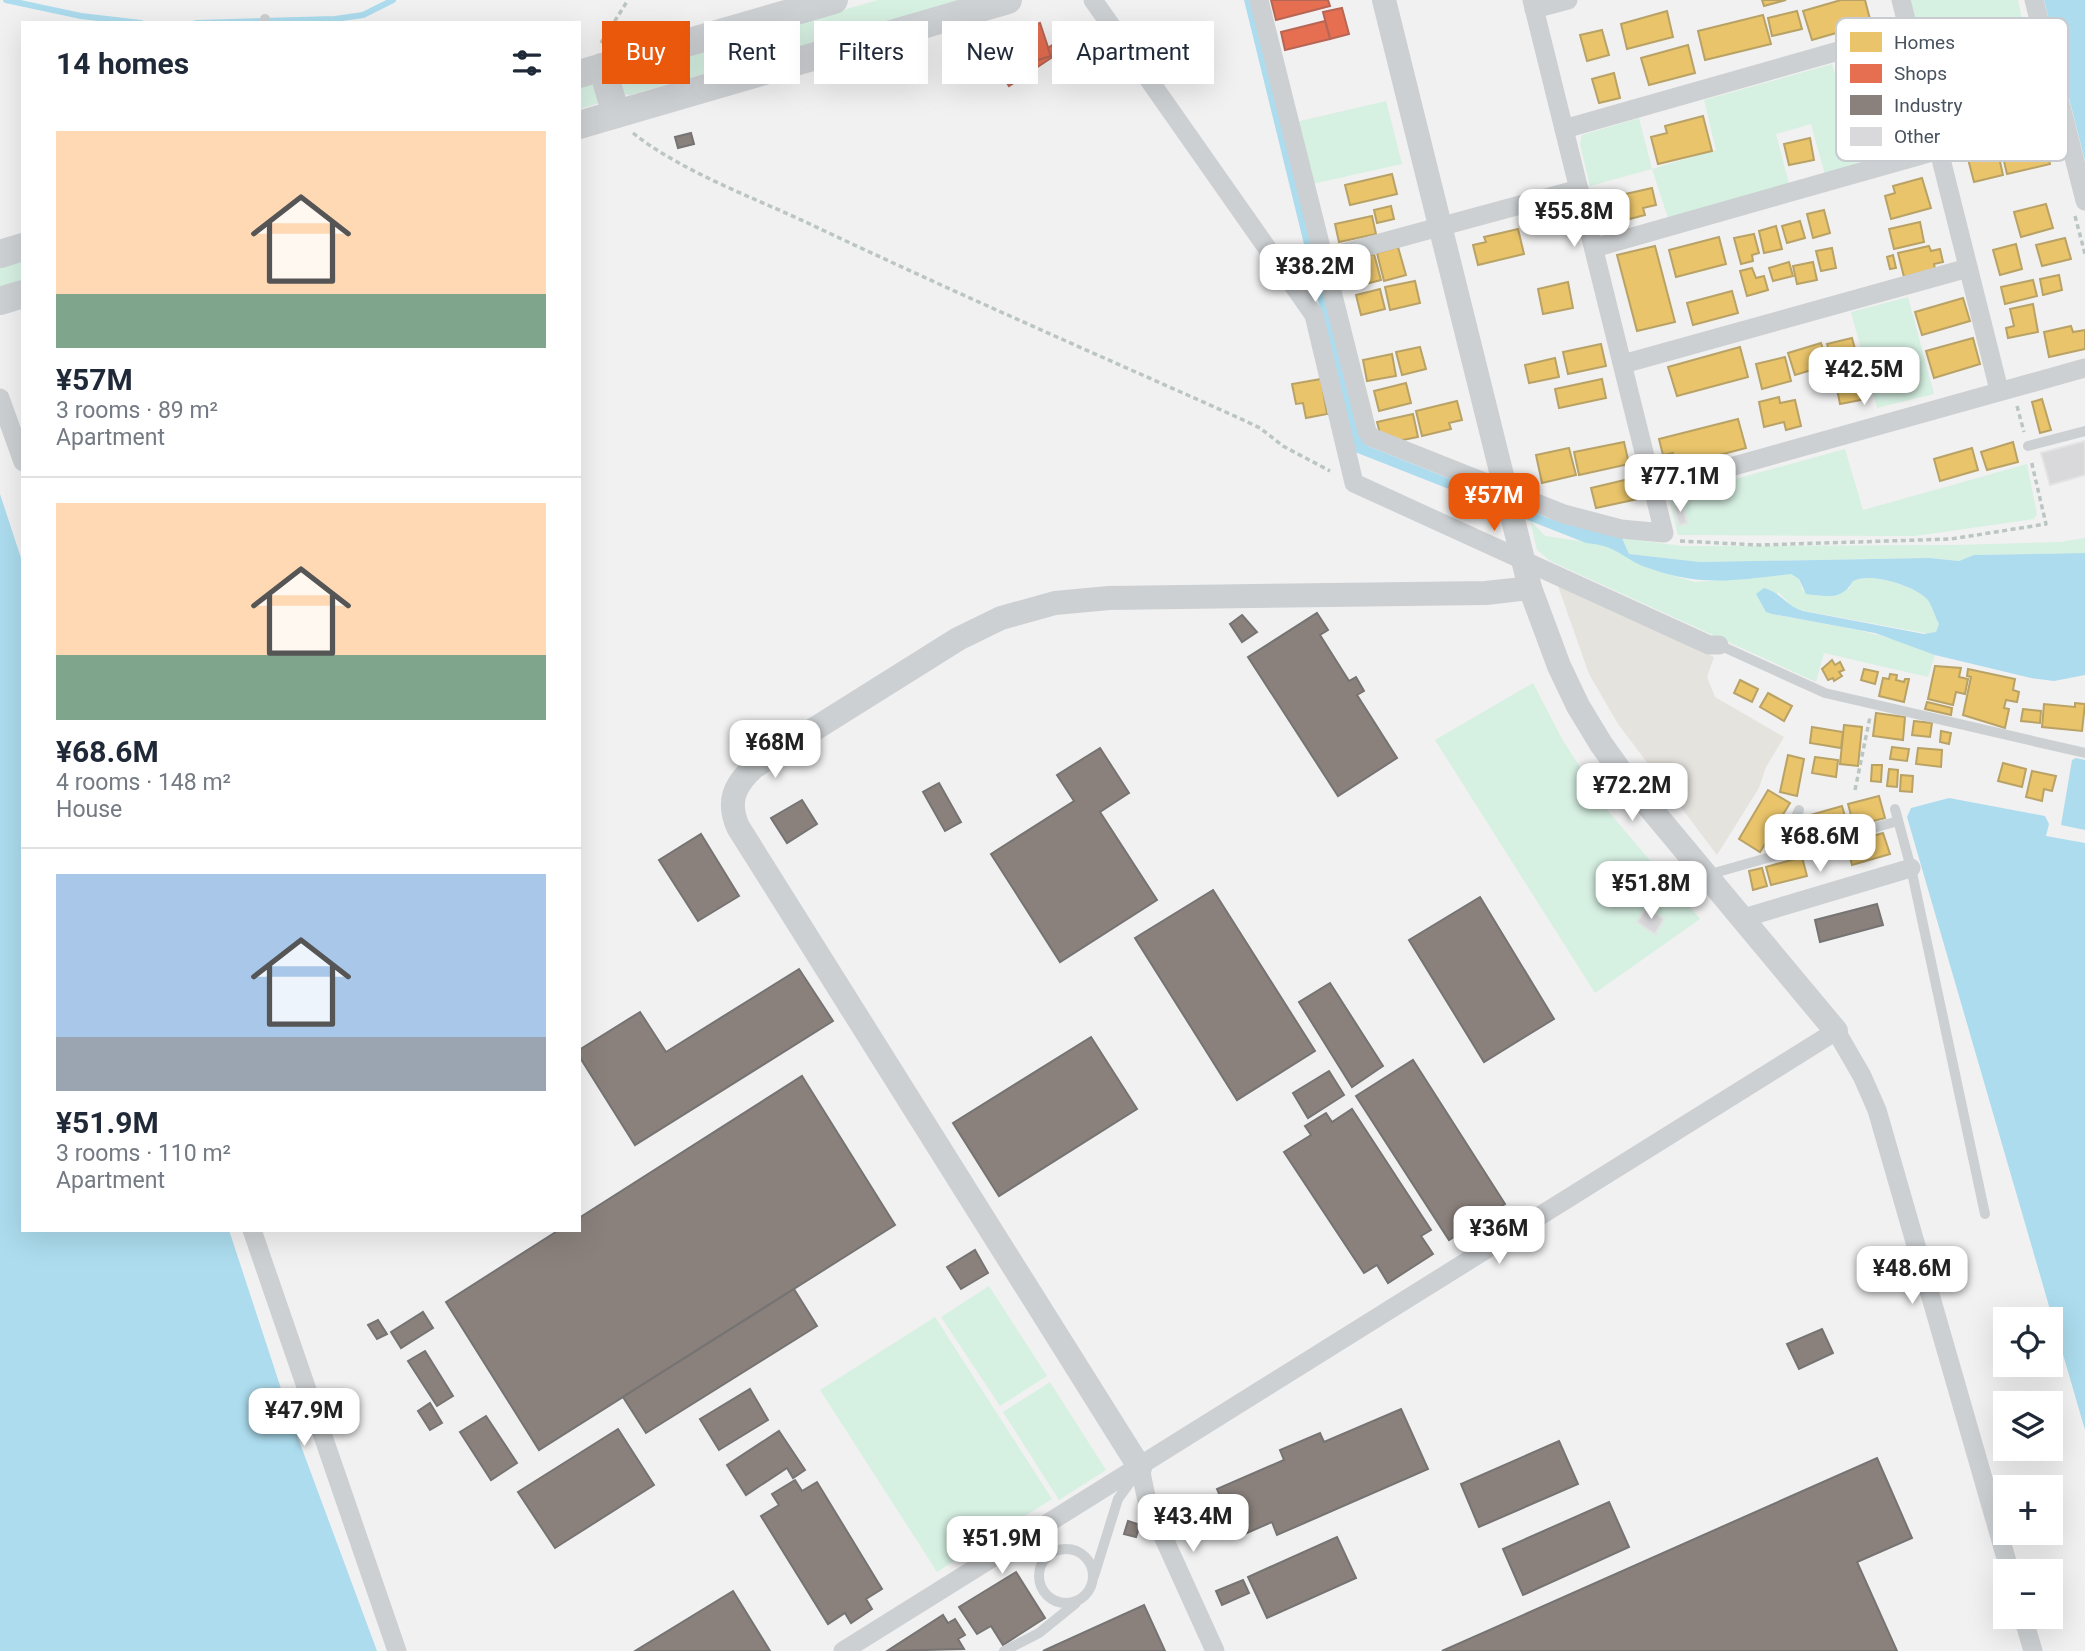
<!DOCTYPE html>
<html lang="en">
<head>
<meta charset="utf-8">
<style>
	body { margin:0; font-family:Roboto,sans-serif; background:#f2f2f3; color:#1f2937; height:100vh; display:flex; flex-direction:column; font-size:26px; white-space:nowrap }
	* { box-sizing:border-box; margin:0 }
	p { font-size:23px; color:#747a83 }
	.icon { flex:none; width:38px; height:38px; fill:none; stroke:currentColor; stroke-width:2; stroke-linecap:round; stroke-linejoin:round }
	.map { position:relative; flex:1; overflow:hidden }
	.sheet { position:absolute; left:21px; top:21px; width:560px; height:1211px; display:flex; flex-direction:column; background:#fff; border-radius:0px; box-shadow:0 7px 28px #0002 }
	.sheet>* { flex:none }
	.top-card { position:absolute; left:602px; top:21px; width:665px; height:63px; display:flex; gap:14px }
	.buttons { position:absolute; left:1993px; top:1307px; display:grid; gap:14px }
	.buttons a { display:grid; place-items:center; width:70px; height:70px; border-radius:0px; background:#fff; box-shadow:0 7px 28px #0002; font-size:35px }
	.price { position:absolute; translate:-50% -60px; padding:0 16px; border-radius:14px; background:#fff; color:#222; font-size:23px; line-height:46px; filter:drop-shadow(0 2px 4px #0008) }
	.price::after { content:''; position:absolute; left:50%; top:42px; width:21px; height:16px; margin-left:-10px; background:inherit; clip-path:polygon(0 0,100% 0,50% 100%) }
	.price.active { background:#ea580c; color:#fff }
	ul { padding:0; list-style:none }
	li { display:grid; align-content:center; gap:14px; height:371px; padding:0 35px }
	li+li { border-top:2px solid #e0e1e3 }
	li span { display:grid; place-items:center; height:217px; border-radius:0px; color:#555 }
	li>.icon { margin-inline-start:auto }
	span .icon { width:126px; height:126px; fill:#fffc; stroke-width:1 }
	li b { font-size:30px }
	h2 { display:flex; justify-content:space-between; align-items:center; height:84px; padding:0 35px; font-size:30px }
	.chip { padding:0 24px; border-radius:0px; background:#fff; box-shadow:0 7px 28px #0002; font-size:24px; line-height:63px }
	.chip.active { background:#ea580c; color:#fff }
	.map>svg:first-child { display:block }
	.green { fill:#d6f0e2 }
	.sand { fill:#e5e3de }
	.water { fill:#acdcee }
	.homes { fill:#e9c46a; stroke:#b9a266; stroke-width:2 }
	.shops { fill:#e76f51; stroke:#b76655; stroke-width:2 }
	.industry { fill:#8a817c; stroke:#767373; stroke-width:2 }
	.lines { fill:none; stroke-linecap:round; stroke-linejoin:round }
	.stream { stroke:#acdcee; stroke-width:6 }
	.building { fill:#d9d9db; stroke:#e3e3e4; stroke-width:2 }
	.path { stroke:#bbc6c3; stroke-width:3.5; stroke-dasharray:5 3.5; stroke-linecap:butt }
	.service { stroke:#cdd0d2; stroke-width:10 }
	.minor { stroke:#cdd0d2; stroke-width:19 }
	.tertiary { stroke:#cdd0d2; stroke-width:24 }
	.secondary { stroke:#ced1d4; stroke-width:28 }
	.key { fill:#fff; stroke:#c8cbcf; stroke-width:2 }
	.key-label { font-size:19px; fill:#48525e }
</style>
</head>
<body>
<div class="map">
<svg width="2085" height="1651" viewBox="0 0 2085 1651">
	<rect width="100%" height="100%" fill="#f2f1f1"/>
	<g class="green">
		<path d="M878,0H964L630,95L624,94L618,78L622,73Z"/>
		<path d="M1909,0H2018L2028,47L2025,54L1937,79L1928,74Z"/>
		<path d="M1832,64L1861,164L1825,175L1811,124L1776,134L1789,184L1668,218L1652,169L1590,186L1580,144L1582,135L1639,118L1652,169L1716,150L1704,100Z"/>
		<path d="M593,82L600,103L579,109V86Z"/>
		<path d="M1386,101L1402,164L1312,184L1296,122Z"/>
		<path d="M23,255V281L0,289V262Z"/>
		<path d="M1908,297L1934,394L1877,408L1851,312Z"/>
		<path d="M1845,449L1863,510L2027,464L2037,514L2034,519L1915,536L1678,535L1670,503L1674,496Z"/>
		<path d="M1530,520L1545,536L1607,545L1647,568L1695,582L1791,574L1799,579L1803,591L1849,589L1853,581C1870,572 1913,585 1927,599C1932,605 1935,617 1939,624L1936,632L1930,634L1795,609L1778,592L1772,614C1827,625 1884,631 1935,655L1928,677L1824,653L1816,682L1550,561L1537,550Z"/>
		<path d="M1622,538L1682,546L1955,545L2060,542L2085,538V553L1974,555L1959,561L1929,558L1700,562L1629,554Z"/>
		<path d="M1533,683L1562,739L1608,811L1700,919L1595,993L1435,740Z"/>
		<path d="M989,1286L1047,1376L1000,1406L941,1317Z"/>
		<path d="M935,1317L1052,1499L937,1572L820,1390Z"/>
		<path d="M1050,1382L1106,1470L1059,1500L1003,1412Z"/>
	</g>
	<path class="sand" d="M1558,586L1714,657L1707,677L1715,697L1784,737L1766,767L1759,788L1717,855L1618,724L1589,674Z"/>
	<g class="water">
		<path d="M1244,0H1251L1361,438L1368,446L1548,518L1622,538L1629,554L1700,562L1929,558L1959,561L1974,555L2085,553V675L2054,681L2031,678L1935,655L1875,633L1772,614L1766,612L1756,594L1764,588C1780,592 1788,607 1803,611L1924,634L1936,632L1939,624C1935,617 1932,605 1927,599C1913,585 1870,572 1853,581C1842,601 1826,596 1806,594L1799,579L1791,574C1737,580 1704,587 1651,569C1622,560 1621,546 1586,543L1355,452Z"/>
		<path d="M2044,0H2085V161Z"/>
		<path d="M0,494L23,564V1230H229L291,1419L377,1651H0Z"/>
		<path d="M2076,758L2085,760V830L2061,825L2072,760Z"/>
		<path d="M1949,798L2045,816L2049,824L2046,836L2085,843V1430L1907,817L1911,808Z"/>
	</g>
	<g class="homes">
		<path d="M1762,0H1786L1764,6Z"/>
		<path d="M1841,0H1865L1871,23L1812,40L1803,11Z"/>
		<path d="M1667,11L1673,37L1627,49L1621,24Z"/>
		<path d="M1797,11L1802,29L1772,36L1768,18Z"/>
		<path d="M1763,15L1771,44L1705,60L1698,31Z"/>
		<path d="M1602,30L1609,55L1587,61L1580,35Z"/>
		<path d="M1688,45L1695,73L1649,85L1641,58Z"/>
		<path d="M1614,73L1620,98L1599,103L1592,79Z"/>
		<path d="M1703,116L1712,151L1658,164L1651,137L1667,133L1665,126Z"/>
		<path d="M1810,138L1814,160L1789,165L1784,144Z"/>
		<path d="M2034,140L2037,153L2047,151L2050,164L2007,174L2001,149Z"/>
		<path d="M1997,148L2003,175L1974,182L1967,155Z"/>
		<path d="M1392,174L1397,194L1350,205L1345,185Z"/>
		<path d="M1922,178L1931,208L1891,219L1885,196L1895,193L1893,186Z"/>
		<path d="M1652,188L1656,205L1643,208L1645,215L1618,222L1612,197Z"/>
		<path d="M2046,204L2053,228L2021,237L2014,212Z"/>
		<path d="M1391,206L1394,219L1377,223L1374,210Z"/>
		<path d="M1824,210L1830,233L1813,238L1807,214Z"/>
		<path d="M1372,216L1376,234L1339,242L1335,224Z"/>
		<path d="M1800,221L1805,238L1787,243L1782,226Z"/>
		<path d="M1920,222L1924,242L1894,249L1889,229Z"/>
		<path d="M1776,226L1782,249L1764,253L1759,231Z"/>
		<path d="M1518,229L1524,254L1478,265L1473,245L1486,242L1484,237Z"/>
		<path d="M1754,234L1759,253L1752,255L1753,261L1741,264L1734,238Z"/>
		<path d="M1719,237L1726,264L1676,277L1669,250Z"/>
		<path d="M2065,238L2071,259L2042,266L2036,245Z"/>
		<path d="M2016,244L2022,269L2000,275L1993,250Z"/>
		<path d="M1655,246L1675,322L1637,331L1617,255Z"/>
		<path d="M1929,246L1931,251L1940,249L1943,262L1934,264L1935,269L1904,277L1898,253Z"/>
		<path d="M1398,247L1406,275L1384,281L1377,253Z"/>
		<path d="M1832,248L1836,268L1821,271L1816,251Z"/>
		<path d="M1374,254L1381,280L1358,286L1351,260Z"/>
		<path d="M1893,255L1896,268L1890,269L1887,257Z"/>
		<path d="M1789,262L1793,276L1773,281L1769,268Z"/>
		<path d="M1813,262L1817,280L1797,284L1793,266Z"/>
		<path d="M1752,268L1756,278L1764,276L1768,290L1747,296L1740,271Z"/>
		<path d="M2059,275L2062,290L2043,295L2040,279Z"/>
		<path d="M2033,280L2037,296L2005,304L2001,287Z"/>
		<path d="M1415,281L1420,303L1390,310L1385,287Z"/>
		<path d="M1568,282L1573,308L1543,314L1538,289Z"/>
		<path d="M1380,289L1385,309L1361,315L1356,295Z"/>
		<path d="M1732,291L1738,313L1693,325L1687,303Z"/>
		<path d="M1963,298L1970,321L1922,335L1915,312Z"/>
		<path d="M2033,304L2038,332L2008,338L2006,328L2014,326L2010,309Z"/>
		<path d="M2071,326L2073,332L2085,330V349L2049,357L2044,332Z"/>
		<path d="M1852,338L1858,360L1833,366L1827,344Z"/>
		<path d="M1973,338L1980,364L1934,378L1926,351Z"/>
		<path d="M1821,343L1828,365L1795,375L1788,353Z"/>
		<path d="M1601,344L1606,366L1568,374L1563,352Z"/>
		<path d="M1420,347L1426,369L1402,375L1396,352Z"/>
		<path d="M1740,347L1748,377L1677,396L1668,367Z"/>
		<path d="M1392,354L1396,376L1367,381L1363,360Z"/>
		<path d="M1785,357L1791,381L1762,389L1756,364Z"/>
		<path d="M1555,358L1559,377L1529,383L1525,365Z"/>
		<path d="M1855,370L1861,400L1840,404L1834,374Z"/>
		<path d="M1321,379L1327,414L1306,418L1303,403L1296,404L1292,384Z"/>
		<path d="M1602,379L1606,398L1559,408L1555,389Z"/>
		<path d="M1406,383L1411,403L1379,411L1374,391Z"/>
		<path d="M1779,397L1780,403L1795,400L1801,426L1786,430L1784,422L1764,427L1759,402Z"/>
		<path d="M2042,399L2051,430L2040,433L2032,402Z"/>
		<path d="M1457,401L1462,420L1449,423L1451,429L1422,436L1416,411Z"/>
		<path d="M1413,414L1418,437L1398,441L1380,433L1377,422Z"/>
		<path d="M1738,419L1746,448L1677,466L1673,453L1663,455L1659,439Z"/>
		<path d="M1624,442L1629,464L1579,475L1574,452Z"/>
		<path d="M2013,442L2018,462L1987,470L1981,452Z"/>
		<path d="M1569,448L1576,475L1542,483L1536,455Z"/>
		<path d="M1972,448L1978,470L1940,481L1934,459Z"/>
		<path d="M1633,478L1638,499L1596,508L1591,488Z"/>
		<path d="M1832,660L1835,665L1840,662L1844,670L1839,672L1842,676L1834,681L1833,678L1828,680L1822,669Z"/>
		<path d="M1935,666L1961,668L1959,677L1968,679L1965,694L1956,692L1953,705L1928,699Z"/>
		<path d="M1864,669L1878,672L1875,684L1861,680Z"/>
		<path d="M1968,669L2015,679L2013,690L2019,692L2017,702L2006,700L2004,708L2009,709L2005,728L1963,715L1971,677L1967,676Z"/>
		<path d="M1890,674L1897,675L1896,680L1904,682L1905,679H1909L1904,702L1879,696L1883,678L1889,679Z"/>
		<path d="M1740,680L1758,689L1752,702L1734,693Z"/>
		<path d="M1768,693L1792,706L1784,721L1760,707Z"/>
		<path d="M1927,702L1952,708L1951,715L1925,709Z"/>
		<path d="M2075,703L2085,704L2082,731L2042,727L2044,704L2075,707Z"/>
		<path d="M2023,709L2041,711L2040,723L2021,721Z"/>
		<path d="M1876,713L1905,717L1903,740L1873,736Z"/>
		<path d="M1914,721L1932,723L1930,737L1912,735Z"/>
		<path d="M1844,725L1862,727L1858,766L1840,764Z"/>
		<path d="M1812,727L1843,732L1841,748L1810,743Z"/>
		<path d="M1941,731L1951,733L1949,744L1940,742Z"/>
		<path d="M1892,747L1909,749L1907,761L1890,759Z"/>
		<path d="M1918,748L1942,750L1941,767L1916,764Z"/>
		<path d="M1788,755L1804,759L1797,796L1780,792Z"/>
		<path d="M1815,757L1838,760L1836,777L1812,773Z"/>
		<path d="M2003,763L2026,769L2022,787L1998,781Z"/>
		<path d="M1872,765H1882L1881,782L1871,781Z"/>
		<path d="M1889,769L1898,770L1897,787L1887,786Z"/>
		<path d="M2032,771L2056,776L2052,791L2044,789L2042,801L2026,797Z"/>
		<path d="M1901,775L1913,776L1912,792L1900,791Z"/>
		<path d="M1768,790L1790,803L1760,852L1739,839Z"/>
		<path d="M1879,796L1885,818L1854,826L1848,804Z"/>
		<path d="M1842,806L1848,827L1812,837L1807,816Z"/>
		<path d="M1883,833L1890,854L1852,865L1848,849L1857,846L1855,841Z"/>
		<path d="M1802,857L1807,876L1771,885L1766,867Z"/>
		<path d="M1762,868L1767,886L1753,890L1749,871Z"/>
	</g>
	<g class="shops">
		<path d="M1271,0H1328L1330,6L1276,20Z"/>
		<path d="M1342,8L1349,34L1330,39L1323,12Z"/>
		<path d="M1325,21L1330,39L1285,50L1281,32Z"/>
		<path d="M1040,23L1051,56L1000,72L989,39Z"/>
		<path d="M1063,38L1069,46L1009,86L1000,72L1051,56L1048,48Z"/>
	</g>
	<g class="industry">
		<path d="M691,133L694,144L678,148L675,137Z"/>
		<path d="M1317,613L1328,630L1320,635L1349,681L1356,677L1364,691L1357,695L1397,758L1338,796L1248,657Z"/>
		<path d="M1242,615L1257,632L1242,642L1230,624Z"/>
		<path d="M1100,748L1129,793L1100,812L1157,900L1060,962L991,854L1074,801L1057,775Z"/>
		<path d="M939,783L961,822L945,831L923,792Z"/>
		<path d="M802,800L817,824L787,843L771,818Z"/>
		<path d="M701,834L739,896L698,921L659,860Z"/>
		<path d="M1213,890L1315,1051L1237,1100L1135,938Z"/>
		<path d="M1480,897L1554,1019L1484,1062L1409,940Z"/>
		<path d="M1877,904L1883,925L1820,942L1815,920Z"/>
		<path d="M799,969L833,1021L635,1145L579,1056V1050L640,1012L666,1052Z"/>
		<path d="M1330,983L1383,1066L1352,1087L1299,1002Z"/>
		<path d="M1091,1037L1137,1109L999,1196L953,1123Z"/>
		<path d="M1413,1060L1505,1204L1449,1240L1356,1096Z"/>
		<path d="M1329,1071L1344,1095L1308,1118L1293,1093Z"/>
		<path d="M802,1076L895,1225L539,1450L446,1302L559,1230H579V1218Z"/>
		<path d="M1352,1109L1431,1230L1421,1236L1433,1254L1388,1283L1377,1265L1364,1273L1284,1152L1311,1135L1305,1126L1326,1113L1332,1122Z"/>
		<path d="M975,1250L988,1273L961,1289L947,1267Z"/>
		<path d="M794,1289L817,1326L646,1433L623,1397Z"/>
		<path d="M423,1312L433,1328L401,1348L391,1332Z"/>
		<path d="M378,1320L387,1334L377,1339L368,1325Z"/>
		<path d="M1822,1329L1833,1353L1799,1369L1787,1344Z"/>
		<path d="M425,1351L453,1396L437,1406L408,1361Z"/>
		<path d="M750,1389L768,1420L719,1450L700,1419Z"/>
		<path d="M430,1403L442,1423L430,1430L418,1411Z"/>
		<path d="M1401,1409L1428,1469L1277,1535L1272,1522L1238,1537L1217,1489L1284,1460L1280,1450L1320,1433L1324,1442Z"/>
		<path d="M486,1416L517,1463L491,1480L460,1432Z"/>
		<path d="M618,1429L654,1485L555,1548L518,1492Z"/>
		<path d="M779,1431L805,1470L793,1478L787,1468L746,1495L727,1465Z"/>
		<path d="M1559,1441L1578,1484L1479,1527L1461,1484Z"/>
		<path d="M1877,1458L1912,1538L1857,1562L1897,1651H1442Z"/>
		<path d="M795,1480L802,1491L817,1482L882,1589L866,1599L872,1609L851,1623L845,1613L828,1624L761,1516L779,1505L772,1494Z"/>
		<path d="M1609,1502L1629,1547L1523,1595L1503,1549Z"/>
		<path d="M1128,1521L1140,1525L1136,1537L1124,1534Z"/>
		<path d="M1337,1537L1356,1578L1267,1618L1248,1577Z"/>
		<path d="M1016,1572L1045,1618L1003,1645L991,1626L977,1634L959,1607Z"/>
		<path d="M1243,1580L1249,1593L1222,1605L1216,1591Z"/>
		<path d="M733,1591L770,1651H635Z"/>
		<path d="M1144,1605L1165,1651H1043Z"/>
		<path d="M943,1615L948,1623L955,1619L965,1635L958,1639L964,1649L887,1651Z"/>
	</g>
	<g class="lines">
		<g class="stream">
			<path d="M6,0L81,16L141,23"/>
			<path d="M196,23L335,19L363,15L393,0"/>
		</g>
	</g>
	<g class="building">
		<path d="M2085,441V475L2050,485L2041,453Z"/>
		<path d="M1682,504L1687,523L1679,525L1674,506Z"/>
		<path d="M1646,908L1664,919L1655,934L1637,922Z"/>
	</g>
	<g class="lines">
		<g class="path">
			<path d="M601,43L628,0"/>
			<path d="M633,133C682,172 755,198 812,225C953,292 1096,354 1239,418L1260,428L1283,446L1330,471"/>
			<path d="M2075,216L2085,254"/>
			<path d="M2017,406L2024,432"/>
			<path d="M1680,541L1759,545L1951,539L2046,524L2031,460"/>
			<path d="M1855,790L1870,717"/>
		</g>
		<g class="service">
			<path d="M265,23V19"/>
			<path d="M2028,446L2085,431"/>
			<path d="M1719,645L1825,693L2085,753"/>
			<path d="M1895,809L1911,868L1985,1214"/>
			<path d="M1791,851L1792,825L1799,810"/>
			<path d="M1707,875L1898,821"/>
			<circle cx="1066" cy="1576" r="27"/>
			<path d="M1094,1576L1118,1499L1136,1474"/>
			<path d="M1004,1651L1039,1633L1076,1603"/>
		</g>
		<g class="minor">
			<path d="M1093,0L1314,315L1354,483L1709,645H1719"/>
			<path d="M1259,0L1367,431L1371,437L1564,514L1621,529L1664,533L1532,0"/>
			<path d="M1901,0L1999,390"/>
			<path d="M2034,0L2085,201"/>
			<path d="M1534,9L1568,0"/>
			<path d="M1924,91L2049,58"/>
			<path d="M1564,129L1909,31"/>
			<path d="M1594,248L1939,150"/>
			<path d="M1325,258L1579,189"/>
			<path d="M1623,364L1968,268"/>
			<path d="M0,398L23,462"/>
			<path d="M1655,488L2085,368"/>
			<path d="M1740,919L1911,868"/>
			<path d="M252,1230L397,1651"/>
			<path d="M1140,1468L1147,1501L1215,1651"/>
			<path d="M2023,1617L2033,1651"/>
			<path d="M843,1651L1836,1031L1862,1076L1877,1110L2010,1572"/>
		</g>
		<g class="tertiary">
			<path d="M1384,0L1530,588L1559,666L1578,706L1601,744L1626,779L1836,1031"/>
			<path d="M1140,1468L738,827C727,802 734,785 754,767L958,639L1001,618L1055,603L1109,598L1486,593L1530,588"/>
		</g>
		<g class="secondary">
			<path d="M602,67L616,114"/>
			<path d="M579,74L834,0"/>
			<path d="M579,125L1008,0"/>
			<path d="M0,254L23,247"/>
			<path d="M0,301L23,294"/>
		</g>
	</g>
	<rect x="1836" y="18" width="232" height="143" rx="10" class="key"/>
	<rect x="1850" y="32" width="32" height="20" fill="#e9c46a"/>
	<rect x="1850" y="64" width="32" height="19" fill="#e76f51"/>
	<rect x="1850" y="95" width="32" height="20" fill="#8a817c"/>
	<rect x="1850" y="127" width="32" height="19" fill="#d9d9db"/>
	<g class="key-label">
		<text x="1894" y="49">Homes</text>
		<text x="1894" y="80">Shops</text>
		<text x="1894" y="112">Industry</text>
		<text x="1894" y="143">Other</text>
	</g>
</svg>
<div class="buttons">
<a><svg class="icon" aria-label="locate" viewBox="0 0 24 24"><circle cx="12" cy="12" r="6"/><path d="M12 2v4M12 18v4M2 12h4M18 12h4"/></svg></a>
<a><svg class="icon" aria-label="layers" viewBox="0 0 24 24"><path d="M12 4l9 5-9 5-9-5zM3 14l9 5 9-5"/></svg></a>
<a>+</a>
<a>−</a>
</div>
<b class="price" style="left:1574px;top:249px">¥55.8M</b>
<b class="price" style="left:1315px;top:304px">¥38.2M</b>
<b class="price" style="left:1864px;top:407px">¥42.5M</b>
<b class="price" style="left:1680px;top:514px">¥77.1M</b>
<b class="price active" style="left:1494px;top:533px">¥57M</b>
<b class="price" style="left:775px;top:780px">¥68M</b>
<b class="price" style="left:1632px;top:823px">¥72.2M</b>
<b class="price" style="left:1820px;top:874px">¥68.6M</b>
<b class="price" style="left:1651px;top:921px">¥51.8M</b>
<b class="price" style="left:1499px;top:1266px">¥36M</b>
<b class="price" style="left:1912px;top:1306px">¥48.6M</b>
<b class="price" style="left:304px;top:1448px">¥47.9M</b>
<b class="price" style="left:1193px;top:1554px">¥43.4M</b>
<b class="price" style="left:1002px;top:1576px">¥51.9M</b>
<div class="top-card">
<a class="chip active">Buy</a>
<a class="chip">Rent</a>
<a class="chip">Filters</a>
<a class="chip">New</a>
<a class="chip">Apartment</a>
</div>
<section class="sheet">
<h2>14 homes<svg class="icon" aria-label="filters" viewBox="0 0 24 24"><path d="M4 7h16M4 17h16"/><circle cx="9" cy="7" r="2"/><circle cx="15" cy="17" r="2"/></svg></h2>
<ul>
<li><span style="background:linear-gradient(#ffd9b3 75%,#7fa58c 0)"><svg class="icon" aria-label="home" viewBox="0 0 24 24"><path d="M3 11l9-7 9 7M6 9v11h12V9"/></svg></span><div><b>¥57M</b><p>3 rooms · 89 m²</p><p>Apartment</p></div></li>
<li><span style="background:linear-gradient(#ffd9b3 70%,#7fa58c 0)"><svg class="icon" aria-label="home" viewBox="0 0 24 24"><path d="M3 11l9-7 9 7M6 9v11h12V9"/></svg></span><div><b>¥68.6M</b><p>4 rooms · 148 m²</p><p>House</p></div></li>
<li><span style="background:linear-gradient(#a9c7e8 75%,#9aa5b1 0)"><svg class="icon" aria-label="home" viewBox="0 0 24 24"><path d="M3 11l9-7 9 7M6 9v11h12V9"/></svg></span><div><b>¥51.9M</b><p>3 rooms · 110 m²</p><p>Apartment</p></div></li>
</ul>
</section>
</div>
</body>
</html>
